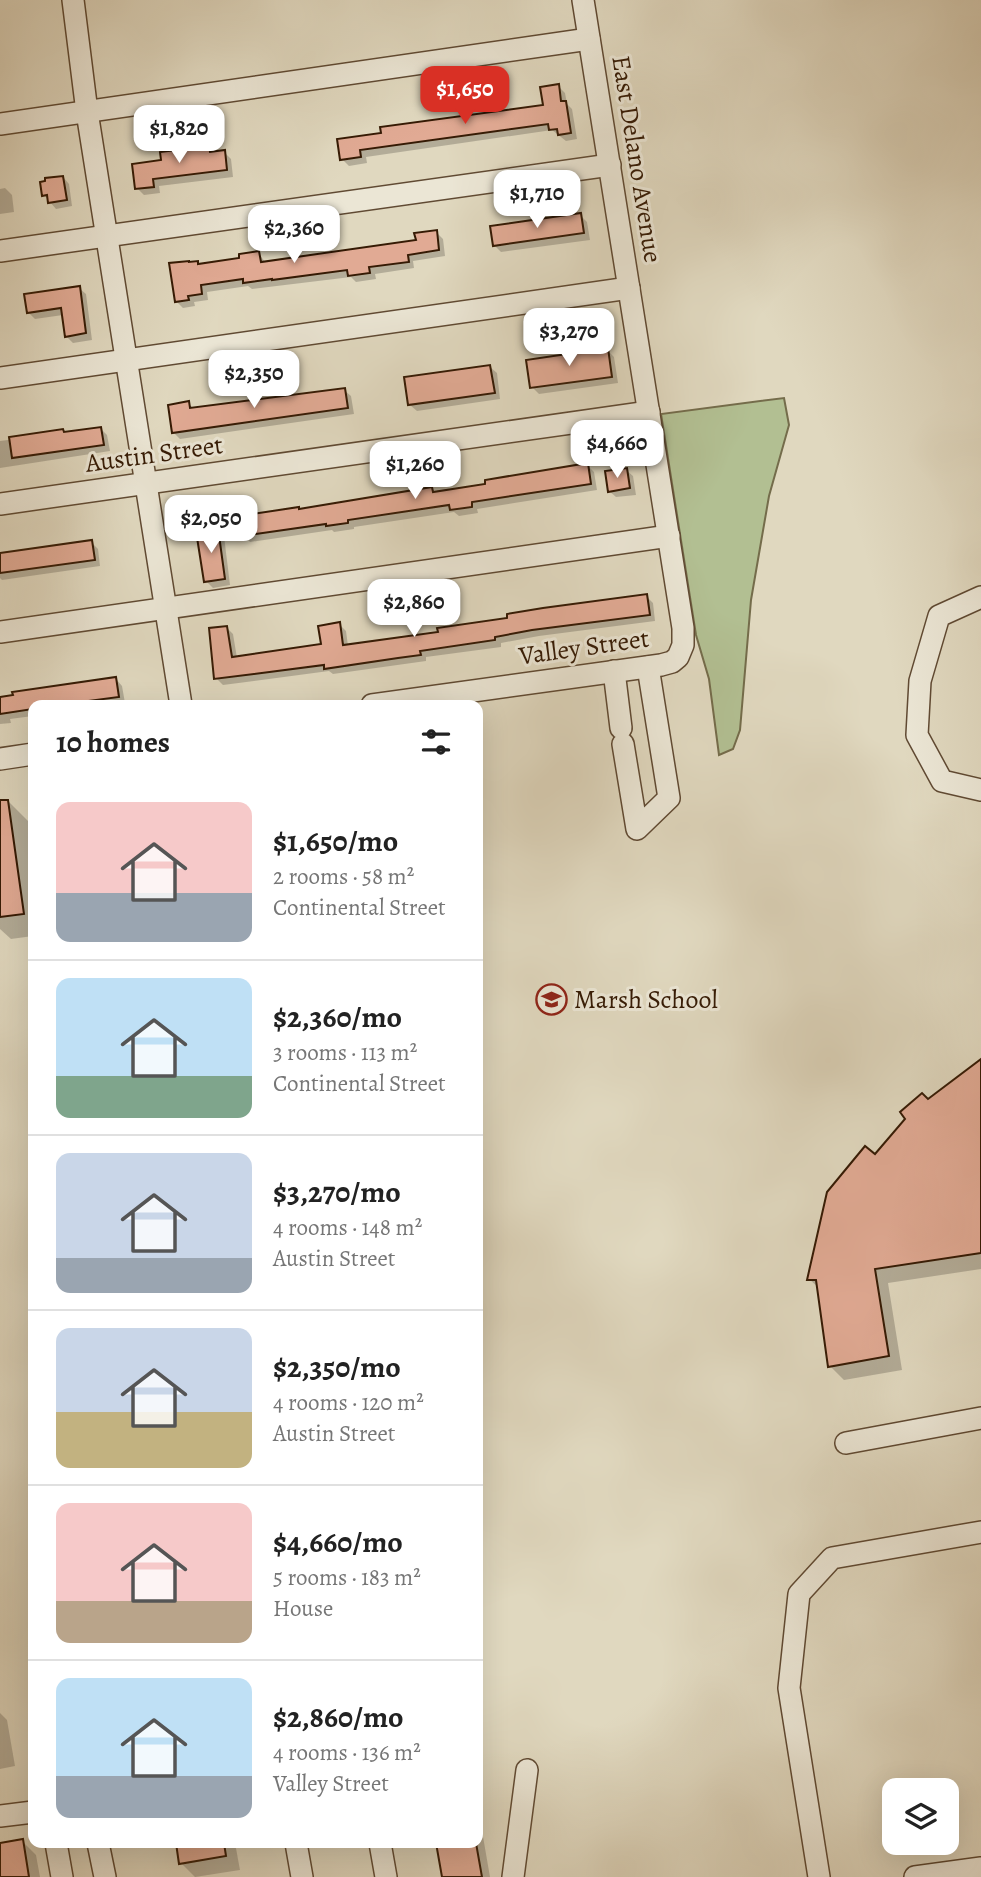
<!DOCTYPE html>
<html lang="en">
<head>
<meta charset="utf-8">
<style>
	body { margin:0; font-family:Alegreya,serif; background:#f6f6f6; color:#222; height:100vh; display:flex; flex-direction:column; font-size:26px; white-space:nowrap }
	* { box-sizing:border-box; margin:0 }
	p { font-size:23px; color:#767676 }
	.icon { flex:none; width:38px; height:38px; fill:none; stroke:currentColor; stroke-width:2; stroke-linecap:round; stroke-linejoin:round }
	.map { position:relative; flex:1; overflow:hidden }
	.sheet { position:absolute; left:28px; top:700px; width:455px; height:1148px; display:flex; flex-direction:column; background:#fff; border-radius:14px; box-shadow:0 7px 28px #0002 }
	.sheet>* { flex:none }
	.tools { position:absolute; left:882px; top:1778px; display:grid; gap:14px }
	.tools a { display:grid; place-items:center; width:77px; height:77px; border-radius:14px; background:#fff; box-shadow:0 7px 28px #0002; font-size:35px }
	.price { position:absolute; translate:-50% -60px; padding:0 16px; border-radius:14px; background:#fff; color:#222; font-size:23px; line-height:46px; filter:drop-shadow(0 2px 4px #0008) }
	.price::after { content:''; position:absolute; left:50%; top:42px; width:21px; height:16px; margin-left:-10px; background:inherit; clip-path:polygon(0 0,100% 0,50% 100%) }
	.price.active { background:#d93025; color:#fff }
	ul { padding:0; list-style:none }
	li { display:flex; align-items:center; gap:21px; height:175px; padding:0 28px }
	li+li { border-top:2px solid #e0e0e0 }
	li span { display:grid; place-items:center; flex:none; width:196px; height:140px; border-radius:14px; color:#555 }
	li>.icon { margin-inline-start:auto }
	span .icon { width:84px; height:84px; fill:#fffc; stroke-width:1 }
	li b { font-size:30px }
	h2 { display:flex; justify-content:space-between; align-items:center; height:84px; padding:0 28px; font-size:30px }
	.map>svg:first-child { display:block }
	.green { fill:#b2bf92; stroke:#746c4b; stroke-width:2 }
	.shadow { fill:#0003 }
	.building { fill:#e1aa94; stroke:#351a04; stroke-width:2 }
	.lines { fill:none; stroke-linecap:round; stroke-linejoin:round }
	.minor-casing { stroke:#604a33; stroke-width:24 }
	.minor { stroke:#ebe6d5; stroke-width:21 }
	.labels { text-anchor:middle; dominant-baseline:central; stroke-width:6; stroke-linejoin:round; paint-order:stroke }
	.street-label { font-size:26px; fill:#351a04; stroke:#ebe6d5 }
	.poi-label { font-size:26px; fill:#351a04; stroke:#ebe6d5; text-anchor:start }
</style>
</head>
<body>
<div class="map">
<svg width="981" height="1877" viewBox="0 0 981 1877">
	<rect width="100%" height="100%" fill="#e0d8bf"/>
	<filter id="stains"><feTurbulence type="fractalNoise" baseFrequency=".00286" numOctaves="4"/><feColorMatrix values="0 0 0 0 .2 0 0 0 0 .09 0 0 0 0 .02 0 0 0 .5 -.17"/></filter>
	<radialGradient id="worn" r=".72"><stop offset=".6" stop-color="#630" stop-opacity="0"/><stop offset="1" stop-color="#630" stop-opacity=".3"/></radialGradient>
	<path class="green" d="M784,398L789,425L769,496L751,600L740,730L733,749L719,755L709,679L696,635L661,414Z"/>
	<g class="shadow">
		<path d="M558,86L565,93L567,104L572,109L577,139L566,141L552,130L366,157L367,163L349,166L342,159L339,141L545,106Z"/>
		<path d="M208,147L214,154L224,152L231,159L233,177L159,186L160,193L144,195L137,188L163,161Z"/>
		<path d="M63,177L69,184L72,206L56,209L44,195Z"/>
		<path d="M5,188L12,195L14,212L0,214V189Z"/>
		<path d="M580,215L587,222L590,240L501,252L494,245Z"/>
		<path d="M436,232L443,239L445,256L413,261L414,268L375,274L376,279L356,282L351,277L252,289L248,286L207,292L208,300L194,302L195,306L183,308L176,301L197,263L200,265L241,259L258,253L266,263L417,242Z"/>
		<path d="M79,288L86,294L92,340L73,343L66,336L63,315L35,319L28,312Z"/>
		<path d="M607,350L614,357L618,383L539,394L532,387Z"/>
		<path d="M490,367L497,373L500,399L417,411L410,405Z"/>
		<path d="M344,390L351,396L354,414L180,439L173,432L188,403L194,409Z"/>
		<path d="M100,428L107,435L110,451L0,468V441Z"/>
		<path d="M587,465L594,472L597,490L477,509L478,513L459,516L454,512L354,527V529L334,532L332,530L250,542L244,535L300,511L431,489L436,493Z"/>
		<path d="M626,470L633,476L636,495L616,497L609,491Z"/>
		<path d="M217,530L224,536L230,585L213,588L206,581Z"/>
		<path d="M91,542L98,549L100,566L2,580L0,578V554Z"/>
		<path d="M646,596L653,603L655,621L539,636L501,643V647L426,657V661L333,674L329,671L223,685L216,678L227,628L233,634L237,658L323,646L339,624L346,631L348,646L440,633Z"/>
		<path d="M116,679L122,686L125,703L110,705H33V716L10,719L11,723L0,724V699Z"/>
		<path d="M7,800L28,821L33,857V936L11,939L0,929V801Z"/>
		<path d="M981,1061V1269L888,1283L902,1370L844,1380L830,1366L819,1288L809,1279L876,1156L928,1101Z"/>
		<path d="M0,1713L7,1720L15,1766L0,1769Z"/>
		<path d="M478,1822L481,1825L490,1877H444L438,1843H478Z"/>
		<path d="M22,1841L36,1855L40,1877H0V1844Z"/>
		<path d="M178,1843H235L240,1870L195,1877L181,1863Z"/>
	</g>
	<g class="building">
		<path d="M559,84L561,101H566L571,133L558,135L557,129L549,130L548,124L360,150L361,157L340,160L337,139L381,133L380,127L543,105L540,87Z"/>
		<path d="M209,146L210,152L225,150L227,170L153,179L154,187L135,189L132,164L161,160L160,152Z"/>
		<path d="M63,176L67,200L48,203L47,195L42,196L40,182L45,181V178Z"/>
		<path d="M581,213L584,233L493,246L490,226Z"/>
		<path d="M437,230L439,250L408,255L409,262L369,267L370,273L348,276L347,270L272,280V279L243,283V279L201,285L202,294L188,296L189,300L175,302L169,263L189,261V262L198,261V264L239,258V254L259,251L261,262L416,240L414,233Z"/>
		<path d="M80,286L86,333L65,337L61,308L27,313L24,294Z"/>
		<path d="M608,348L612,377L530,388L526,360Z"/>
		<path d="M490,365L495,393L408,405L404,377Z"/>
		<path d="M345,388L348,408L172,433L168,405L189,401L190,408Z"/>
		<path d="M101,427L104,445L12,458L9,437L63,429L64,432Z"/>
		<path d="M588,463L591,484L472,502V507L450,510L449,505L348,520V523L326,526V524L242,536L239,516L299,507V509L432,487L433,492L485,484V480Z"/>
		<path d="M627,468L630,488L608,492L605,471Z"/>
		<path d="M218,528L225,579L204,582L196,531Z"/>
		<path d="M92,540L95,560L0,573V553Z"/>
		<path d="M647,594L650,615L532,630L495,637V640L420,651L421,655L398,658L324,669V665L214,679L209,628L227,626L232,657L321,644L318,626L340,622L343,645L438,632L437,628L507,618V614L543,608Z"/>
		<path d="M116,677L119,697L58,705H33V709L0,714V697L13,695L12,692Z"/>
		<path d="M0,800H8L24,914L0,917Z"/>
		<path d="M981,1059V1253L875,1269L889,1356L828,1367L816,1280H807L827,1192L865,1146L875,1154L905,1119L900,1112L922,1093L928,1099Z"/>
		<path d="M23,1839L29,1877H0V1843Z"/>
		<path d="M176,1843H224L226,1856L179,1864Z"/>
		<path d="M436,1843H476L482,1877H442Z"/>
	</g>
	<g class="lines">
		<defs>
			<g id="minor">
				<path d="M73,0L87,112L181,705"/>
				<path d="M0,124L589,39"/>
				<path d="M0,251L610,165"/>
				<path d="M0,378L629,288"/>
				<path d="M0,504L649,412"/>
				<path d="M981,597L939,616L920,681L917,735L942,781L981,790"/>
				<path d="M0,632L669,536"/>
				<path d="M614,671L621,728"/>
				<path d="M372,705L661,665L672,662L678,657L683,645V628L583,0"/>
				<path d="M623,744L637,829L669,798L648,667"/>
				<path d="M0,759L33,754"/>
				<path d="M846,1443L981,1418"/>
				<path d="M0,1816L33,1812"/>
				<path d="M56,1843L62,1877"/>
				<path d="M98,1843L105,1877"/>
				<path d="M296,1843L302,1877"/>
				<path d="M380,1843L386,1877"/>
				<path d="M513,1877L527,1770"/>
				<path d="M819,1877L789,1688L799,1594L832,1558L981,1532"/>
				<path d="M915,1877L981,1868"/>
			</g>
		</defs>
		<use href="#minor" class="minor-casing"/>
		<use href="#minor" class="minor"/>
	</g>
	<defs>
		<symbol id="school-ring" viewBox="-11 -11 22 22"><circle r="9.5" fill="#ebe6d5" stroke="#8f2418" stroke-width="1.5"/><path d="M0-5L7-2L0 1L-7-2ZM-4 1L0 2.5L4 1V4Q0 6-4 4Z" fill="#8f2418"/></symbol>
	</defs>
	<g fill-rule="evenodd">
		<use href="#school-ring" x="534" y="982" width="35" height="35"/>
	</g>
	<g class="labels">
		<g class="street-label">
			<text transform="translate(637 159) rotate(81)">East Delano Avenue</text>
			<text transform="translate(154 454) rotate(-8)">Austin Street</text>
			<text transform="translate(584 647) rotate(-8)">Valley Street</text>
		</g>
		<g class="poi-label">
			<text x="574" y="999">Marsh School</text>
		</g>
	</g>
	<rect width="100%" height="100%" filter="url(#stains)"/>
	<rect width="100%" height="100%" fill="url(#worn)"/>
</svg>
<div class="tools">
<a><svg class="icon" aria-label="layers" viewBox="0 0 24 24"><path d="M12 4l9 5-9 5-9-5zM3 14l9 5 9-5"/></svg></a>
</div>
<b class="price active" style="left:465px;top:126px">$1,650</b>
<b class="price" style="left:179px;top:165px">$1,820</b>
<b class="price" style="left:537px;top:230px">$1,710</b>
<b class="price" style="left:294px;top:265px">$2,360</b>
<b class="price" style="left:569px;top:368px">$3,270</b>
<b class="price" style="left:254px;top:410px">$2,350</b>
<b class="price" style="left:617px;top:480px">$4,660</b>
<b class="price" style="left:415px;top:501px">$1,260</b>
<b class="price" style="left:211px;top:555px">$2,050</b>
<b class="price" style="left:414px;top:639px">$2,860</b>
<section class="sheet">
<h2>10 homes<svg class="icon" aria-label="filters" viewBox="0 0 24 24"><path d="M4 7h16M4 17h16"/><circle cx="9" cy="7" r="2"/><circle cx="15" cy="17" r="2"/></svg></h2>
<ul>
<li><span style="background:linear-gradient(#f6c9c9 65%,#9aa5b1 0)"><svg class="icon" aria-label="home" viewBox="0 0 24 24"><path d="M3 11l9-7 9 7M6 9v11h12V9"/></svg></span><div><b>$1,650/mo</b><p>2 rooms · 58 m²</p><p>Continental Street</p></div></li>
<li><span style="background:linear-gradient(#bfe0f5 70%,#7fa58c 0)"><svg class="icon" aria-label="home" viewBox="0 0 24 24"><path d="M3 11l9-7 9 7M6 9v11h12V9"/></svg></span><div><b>$2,360/mo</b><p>3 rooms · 113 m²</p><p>Continental Street</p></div></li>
<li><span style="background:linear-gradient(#c9d6e8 75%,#9aa5b1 0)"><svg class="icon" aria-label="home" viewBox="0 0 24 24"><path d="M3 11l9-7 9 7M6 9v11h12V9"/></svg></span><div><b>$3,270/mo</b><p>4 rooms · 148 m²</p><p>Austin Street</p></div></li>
<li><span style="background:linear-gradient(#c9d6e8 60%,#c2b280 0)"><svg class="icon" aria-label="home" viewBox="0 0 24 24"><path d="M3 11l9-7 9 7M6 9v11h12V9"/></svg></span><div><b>$2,350/mo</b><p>4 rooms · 120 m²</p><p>Austin Street</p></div></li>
<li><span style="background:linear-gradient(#f6c9c9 70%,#b9a48a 0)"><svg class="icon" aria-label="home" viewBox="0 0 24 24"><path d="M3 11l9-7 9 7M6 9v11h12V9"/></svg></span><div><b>$4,660/mo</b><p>5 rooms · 183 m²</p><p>House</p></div></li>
<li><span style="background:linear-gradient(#bfe0f5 70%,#9aa5b1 0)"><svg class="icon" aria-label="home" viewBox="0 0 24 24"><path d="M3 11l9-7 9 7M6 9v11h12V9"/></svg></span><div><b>$2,860/mo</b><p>4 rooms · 136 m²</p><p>Valley Street</p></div></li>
</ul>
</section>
</div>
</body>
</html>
